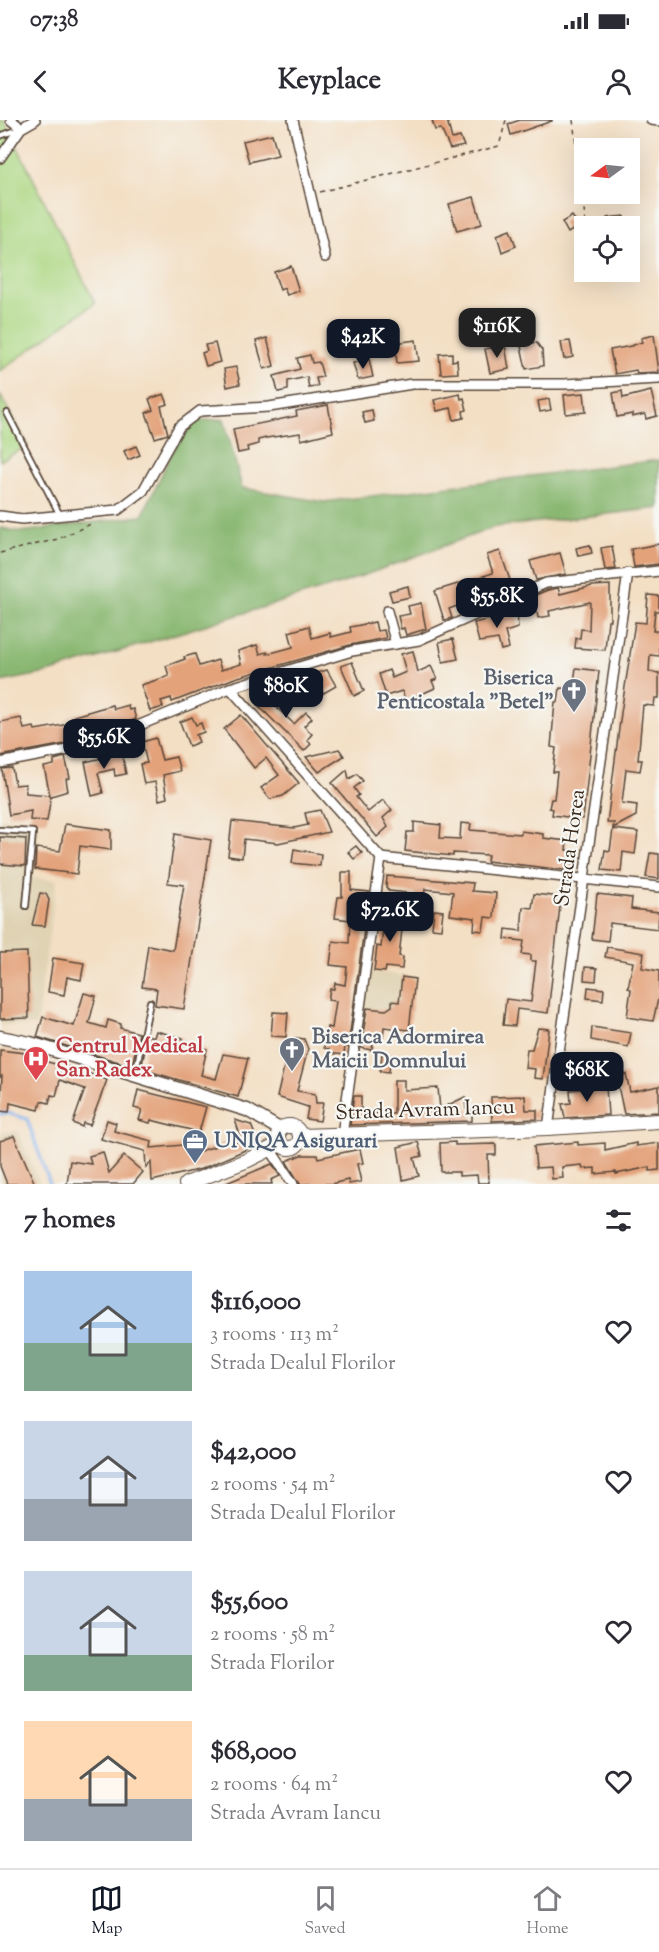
<!DOCTYPE html>
<html lang="en">
<head>
<meta charset="utf-8">
<style>
	body { margin:0; font-family:"Sorts Mill Goudy",serif; background:#f7f7f7; color:#2b2b33; height:100vh; display:flex; flex-direction:column; font-size:22px; white-space:nowrap }
	* { box-sizing:border-box; margin:0 }
	p { font-size:20px; color:#7c7c81 }
	.icon { flex:none; width:33px; height:33px; fill:none; stroke:currentColor; stroke-width:2; stroke-linecap:round; stroke-linejoin:round }
	.map { position:relative; height:1064px; overflow:hidden }
	.details { display:flex; flex-direction:column; background:#fff; flex:1 }
	.details>* { flex:none }
	.needle { width:39px; rotate:255deg }
	.buttons { position:absolute; left:574px; top:18px; display:grid; gap:12px }
	.buttons a { display:grid; place-items:center; width:66px; height:66px; border-radius:0px; background:#fff; box-shadow:0 6px 24px #0002; font-size:30px }
	.price { position:absolute; translate:-50% -51px; padding:0 14px; border-radius:12px; background:#111827; color:#fff; font-size:20px; line-height:39px; filter:drop-shadow(0 2px 3px #0008) }
	.price::after { content:''; position:absolute; left:50%; top:36px; width:18px; height:14px; margin-left:-9px; background:inherit; clip-path:polygon(0 0,100% 0,50% 100%) }
	.price.active { background:#222; color:#fff }
	ul { padding:0; list-style:none }
	li { display:flex; align-items:center; gap:18px; height:150px; padding:0 24px }
	li span { display:grid; place-items:center; flex:none; width:168px; height:120px; border-radius:0px; color:#555 }
	li>.icon { margin-inline-start:auto }
	span .icon { width:72px; height:72px; fill:#fffc; stroke-width:1 }
	li b { font-size:26px }
	h2 { display:flex; justify-content:space-between; align-items:center; height:72px; padding:0 24px; font-size:26px }
	.status { display:flex; justify-content:space-between; align-items:center; height:42px; padding:0 30px; background:#fff; direction:ltr }
	.status svg { height:16px; fill:currentColor }
	header { display:flex; justify-content:space-between; align-items:center; height:78px; padding:0 24px; background:#fff; font-size:27px; font-weight:700 }
	.tab-bar { display:flex; justify-content:space-around; align-items:center; height:84px; border-top:2px solid #e1e1e2; background:#fff; font-size:16px; color:#7c7c81 }
	.tab-bar a { display:grid; justify-items:center; gap:3px }
	.tab-bar .active { color:#111827 }
	.map>svg:first-child { display:block }
	.built { fill:#e0d3b4 }
	.green { fill:#add884; stroke:#748151; stroke-width:1.5 }
	.forest { fill:#8ab872; stroke:#627148; stroke-width:1.5 }
	.lines { fill:none; stroke-linecap:round; stroke-linejoin:round }
	.stream { stroke:#85b4f0; stroke-width:3 }
	.building { fill:#e3a27a }
	.service-casing { stroke:#574537; stroke-width:8 }
	.minor-casing { stroke:#574537; stroke-width:12 }
	.tertiary-casing { stroke:#574537; stroke-width:15 }
	.secondary-casing { stroke:#574537; stroke-width:16 }
	.path { stroke:#574537; stroke-width:1.5; stroke-dasharray:4.5 4.5; stroke-linecap:butt }
	.service { stroke:#fff; stroke-width:4.5 }
	.minor { stroke:#fff; stroke-width:9 }
	.tertiary { stroke:#fff; stroke-width:12 }
	.secondary { stroke:#fff; stroke-width:14 }
	.labels { text-anchor:middle; dominant-baseline:central; stroke-width:4.5; stroke-linejoin:round; paint-order:stroke }
	.worship-label { font-size:21px; font-weight:bold; fill:#5b616d; stroke:#f6f6f2; text-anchor:end }
	.street-label { font-size:21px; fill:#3b2a1e; stroke:#f6f6f2 }
	.health-label { font-size:21px; font-weight:bold; fill:#be3a42; stroke:#f6f6f2; text-anchor:start }
	.service-label { font-size:21px; font-weight:bold; fill:#4e5e75; stroke:#f6f6f2; text-anchor:start }
</style>
</head>
<body>
<div class="status"><b>07:38</b><svg viewBox="0 0 49 12"><path d="M0 12V9h3v3zM5 12V6h3v6zM10 12V3h3v9zM15 12V0h3v12zM26 1h20v11H26zM47 4h2v5h-2z"/></svg></div>
<header><svg class="icon" aria-label="back" viewBox="0 0 24 24"><path d="M15 5l-7 7 7 7"/></svg>Keyplace<svg class="icon" aria-label="person" viewBox="0 0 24 24"><circle cx="12" cy="8" r="4"/><path d="M4 21q1-7 8-7t8 7"/></svg></header>
<div class="map">
<svg width="659" height="1064" viewBox="0 0 659 1064">
	<rect width="100%" height="100%" fill="#f6f6f2"/>
	<filter id="ink" filterUnits="userSpaceOnUse"><feTurbulence type="fractalNoise" baseFrequency=".0167" numOctaves="2"/><feDisplacementMap in="SourceGraphic" scale="12" xChannelSelector="R" yChannelSelector="G"/><feConvolveMatrix kernelMatrix="1 2 1 2 8 2 1 2 1" color-interpolation-filters="sRGB"/></filter>
	<filter id="wash" filterUnits="userSpaceOnUse"><feTurbulence type="fractalNoise" baseFrequency=".008" numOctaves="4" result="noise"/><feDisplacementMap in="SourceGraphic" scale="24" xChannelSelector="R" yChannelSelector="G"/><feGaussianBlur stdDeviation="1.35" result="paint"/><feColorMatrix in="noise" values="0 0 0 0 0 0 0 0 0 0 0 0 0 0 0 0 0 1.4 0 .05"/><feComposite in="paint" operator="in"/></filter>
	<g filter="url(#wash)">
		<rect width="100%" height="100%" fill="#f3dfc4"/>
		<g class="built">
			<path d="M0,699H25L40,706L33,758L57,760L36,906L0,905Z"/>
			<path d="M368,851L415,857L409,910L362,904Z"/>
			<path d="M18,1011L40,1064H0V1013Z"/>
		</g>
		<g class="green">
			<path d="M0,0H4L95,183L0,251Z"/>
			<path d="M0,275L28,326L0,341Z"/>
		</g>
		<path class="forest" d="M224,299L242,368L324,382L659,340V388L495,407L343,463L51,552L0,562V408L21,412L142,396L173,331L195,301Z"/>
		<g class="lines">
			<path class="stream" d="M0,994L7,993L27,999L50,1064"/>
		</g>
		<g id="blocks">
			<g class="building">
				<path d="M432,0H447L452,19L460,17L464,26L450,29L441,9L435,10Z"/>
				<path d="M520,0H552V1L511,15L508,4Z"/>
				<path d="M272,14L278,35L249,42L243,21Z"/>
				<path d="M474,77L482,104L457,111L449,84Z"/>
				<path d="M572,96L579,106L568,113L562,102Z"/>
				<path d="M624,96L625,105L608,106L607,98Z"/>
				<path d="M510,110L516,126L502,132L497,115Z"/>
				<path d="M291,146L299,171L287,175L284,168L280,170L274,152Z"/>
				<path d="M654,215L659,252L637,253L636,250L615,254L610,230L631,226L642,222L641,218Z"/>
				<path d="M267,218L274,246L264,249L256,221Z"/>
				<path d="M416,220L419,241L397,243L395,223Z"/>
				<path d="M570,221L573,237L564,239L561,222Z"/>
				<path d="M536,222L542,230L543,246L526,249L521,226Z"/>
				<path d="M215,223L220,242L206,246L202,233L207,231L205,225Z"/>
				<path d="M505,225L509,249L490,253L485,229Z"/>
				<path d="M452,233V241L457,240L458,253L441,254L439,234Z"/>
				<path d="M310,235L312,243L319,242L323,257L316,258L318,266L309,268L307,257L288,261V270L278,272L274,256L300,249L297,238Z"/>
				<path d="M369,239L373,257L358,260L353,243Z"/>
				<path d="M236,247L240,264L227,267L224,249Z"/>
				<path d="M622,271L623,278L651,271L657,296L646,299L645,294L632,297V294L617,297L613,273Z"/>
				<path d="M584,273L586,292L566,294L564,275Z"/>
				<path d="M164,274L168,284L161,286L168,314L155,318L146,293L153,290L149,279Z"/>
				<path d="M460,274L461,279L464,278L467,290L463,291L464,298L454,300L451,288L437,291L434,280Z"/>
				<path d="M549,279L551,290L540,292L538,281Z"/>
				<path d="M328,285L333,312L301,320L300,313L266,318L258,320V324L247,327L248,331L238,333L233,309L297,296L296,291Z"/>
				<path d="M372,290L374,301L365,303L362,292Z"/>
				<path d="M136,326L140,335L128,340L124,331Z"/>
				<path d="M659,424V444L634,447L631,429Z"/>
				<path d="M590,425L592,433L578,436L576,428Z"/>
				<path d="M612,426L616,449L605,450L601,428Z"/>
				<path d="M500,431L512,466L449,489L452,498L444,500L435,471L493,453L487,435Z"/>
				<path d="M560,433L566,454L536,460L530,441Z"/>
				<path d="M610,465V500H608L605,530L575,528L576,518H580L581,509L589,510L590,482L549,491L550,496L538,498L537,492L532,493L529,483L534,482L533,476L548,470L558,468L560,474L592,466Z"/>
				<path d="M408,466L410,477L392,481L389,471Z"/>
				<path d="M648,475L659,476V491H655L653,511H659V536L650,535L649,552L659,553V578H655L654,586L643,585L638,640H642L640,651L626,649L622,683L637,685L636,696L613,708L614,703H607L621,593L635,502L646,503Z"/>
				<path d="M421,483L426,509L406,515L404,508L401,509L398,496L410,494L408,486Z"/>
				<path d="M517,492L518,508L505,512L509,528L501,530L498,519L479,522L474,503Z"/>
				<path d="M375,502L377,511L384,510L386,518L350,525L235,558L172,582L171,578L161,581L163,587L150,591L141,565L169,556L166,546L185,539L184,537L195,534L199,546L218,540L221,550L241,544L238,531L257,525L260,534L267,532V534L293,527L289,512L309,506L312,518L330,513L331,517L351,512L350,507Z"/>
				<path d="M453,519L458,539L443,542L439,522Z"/>
				<path d="M413,531L418,552L431,546L437,559L432,561L435,568L415,577L416,580L407,584L402,571L386,576L379,554L389,550L392,558L406,552L401,534Z"/>
				<path d="M352,542L364,571L354,576L341,546Z"/>
				<path d="M576,548L599,551L583,699L552,695L553,689L549,688L551,679H554L557,652H553L556,628L551,627L555,582H558L560,568L573,569Z"/>
				<path d="M327,550L336,566L322,574L310,555Z"/>
				<path d="M272,566L284,579L276,587L294,604L306,592L312,598L304,606L312,614L307,620L311,624L304,631L258,585L262,581L259,578Z"/>
				<path d="M112,585L114,589L128,585L129,590L133,589L136,599L109,610L108,604L90,609L91,618L87,620L0,636V602L21,598L24,609L34,607L35,610L75,603L74,596Z"/>
				<path d="M241,595L299,663L283,676L270,679L261,668L279,655L266,638L254,648L224,609Z"/>
				<path d="M192,597L196,605L201,603L204,612L196,615L199,622L189,626L180,602Z"/>
				<path d="M156,618L162,640L176,637L180,651L163,655L167,678L159,680L155,662L144,664L140,644L147,643L142,622Z"/>
				<path d="M121,629L126,654L115,656L114,649L98,653L103,673L92,676L85,642L111,636L110,631Z"/>
				<path d="M339,629L344,636L319,652L306,637Z"/>
				<path d="M65,637L70,658L66,659L68,671L51,676L47,701L30,700L31,691L9,695L2,649L12,648L15,665L25,664L26,673L50,675L44,647L54,645V640Z"/>
				<path d="M347,650L349,659L357,654L363,661L354,668L359,675L356,677L368,692L383,680L392,690L383,698L388,707L377,717L332,663Z"/>
				<path d="M320,690L329,712L278,723L244,719L242,738L228,736L232,701L294,708L308,705L305,693Z"/>
				<path d="M414,702L441,705L440,718L460,719L461,703L471,704L470,710L521,714V711L543,714V718L567,721L566,730L575,731L573,751L487,741L488,735L453,733V736L405,731L407,712H414Z"/>
				<path d="M65,704L111,710V730L80,726L77,754L35,749L36,728L60,731Z"/>
				<path d="M613,709L638,712L635,734L623,732L621,752L602,750L605,730L610,731Z"/>
				<path d="M175,714L211,720L184,889L155,885L157,869L142,867L148,825L173,830L184,765L168,763Z"/>
				<path d="M0,717L26,719L25,746L0,744Z"/>
				<path d="M356,726L362,733L354,739L348,732Z"/>
				<path d="M294,729L321,734L320,746L292,743Z"/>
				<path d="M650,733L659,734V759L646,757Z"/>
				<path d="M342,752H351V770L369,772L348,927L345,926L344,935L328,933L329,929L324,928L327,907L332,908L336,881L328,880L330,869H334L335,863L345,865L347,847L330,845L333,821L349,823L350,800L335,798L338,777H342Z"/>
				<path d="M387,756L473,763L472,771L496,773L494,798L485,797L483,811L474,810L475,798L450,795L453,772L425,769L423,790L414,789L416,774L389,771L386,767Z"/>
				<path d="M40,773L46,774L49,780L45,806L32,805Z"/>
				<path d="M534,774L561,777L548,893L517,889L515,906L503,905L506,879L531,882L536,841H531V835L522,834L524,821L505,819L506,809L521,811L523,787L532,788Z"/>
				<path d="M597,774L632,778L631,789L659,792L658,809L610,803L608,821L592,819Z"/>
				<path d="M388,790L404,792L399,836L403,837L402,849L386,847L385,852L374,851L377,826L381,827L385,792Z"/>
				<path d="M434,790L443,791L441,809L432,808Z"/>
				<path d="M607,827L644,833L642,848L659,851V875L653,901L627,897L631,869L628,868L633,842L605,837Z"/>
				<path d="M27,832L29,898L0,899V833Z"/>
				<path d="M53,838L84,843L81,860L67,857L64,875L48,872Z"/>
				<path d="M585,847L597,848L596,861L584,860Z"/>
				<path d="M402,857L415,859L409,910L384,907L383,917L374,915L372,930L361,928L367,888L386,890L392,886V881L399,882Z"/>
				<path d="M588,867L604,869L603,880L587,878Z"/>
				<path d="M84,873L96,876L89,903L106,908L108,900L121,904L120,908L139,913L132,946L37,917L43,897L74,906Z"/>
				<path d="M273,892L288,893L286,917L271,916Z"/>
				<path d="M592,907L631,913L628,927L591,920Z"/>
				<path d="M538,908L549,909L543,959L534,958L535,949L525,948L527,929H532Z"/>
				<path d="M156,911L183,918L182,922L207,929L201,955L216,959L223,934L248,938L238,977L141,949L148,915L154,917Z"/>
				<path d="M298,918L304,919L308,929L297,971L315,974L316,983H323L320,1001L306,999L308,987L277,977L290,921Z"/>
				<path d="M0,930L25,933L24,936L30,937V943L31,938L76,949L107,960L90,1005L83,1003L82,1007L73,1003L85,969L60,960L56,976L51,975L49,983L41,981L39,990L10,983L9,992L0,991L2,956L0,957Z"/>
				<path d="M382,934L391,935L389,952L380,951Z"/>
				<path d="M626,954L630,972L659,966V992L624,994L616,956Z"/>
				<path d="M394,960H404V970L438,968L440,989L465,977L466,989H472V1001L350,1005L354,976H361V993L394,994Z"/>
				<path d="M606,967L608,995L565,998L562,984L571,983L570,970Z"/>
				<path d="M138,970L206,987L199,1012L151,1000L150,1003L139,1000L142,990L134,988Z"/>
				<path d="M525,976L526,990H537V999L492,1001L491,977Z"/>
				<path d="M107,1000L116,1003L114,1011L152,1021L151,1028L193,1024L194,1033L225,1023H237L227,1019L240,1015L235,1000L251,1005L259,1024L201,1049L152,1061L151,1042L146,1048L145,1031L101,1019Z"/>
				<path d="M14,1016L35,1064H7L0,1046V1021Z"/>
				<path d="M418,1022L422,1036L414,1038L419,1056L403,1060L398,1027Z"/>
				<path d="M455,1022V1025L496,1024V1035H488L489,1063H478L477,1055L459,1056V1052H441L440,1023Z"/>
				<path d="M578,1022V1025L605,1023V1030L636,1023V1026L659,1023V1050L650,1051V1047L616,1054V1052L595,1054V1048L583,1049L582,1045L562,1047L563,1058L552,1059L551,1047L536,1048L534,1026Z"/>
				<path d="M360,1029L363,1043L357,1044L361,1062L349,1064L348,1060L331,1064H300L286,1041L301,1035H317L318,1038Z"/>
				<path d="M103,1032L109,1053L124,1036L143,1052L133,1064H67L70,1041L91,1044L89,1036Z"/>
				<path d="M272,1044L280,1056L271,1060L272,1064H224Z"/>
			</g>
		</g>
	</g>
	<g filter="url(#ink)">
		<use href="#blocks" fill-opacity="0" stroke="#574537" stroke-width="1.5"/>
		<g class="lines">
			<defs>
				<g id="service">
					<path d="M0,16L19,9"/>
					<path d="M7,293L60,395"/>
					<path d="M0,710L33,712L26,786"/>
					<path d="M135,955L150,882"/>
				</g>
				<g id="minor">
					<path d="M11,0L21,8"/>
					<path d="M293,0L325,137"/>
					<path d="M651,0L659,1"/>
					<path d="M0,38L21,8L35,0"/>
					<path d="M0,396L22,399L118,390L143,371L179,307L200,291L269,287L412,264H564L659,259"/>
					<path d="M387,491L396,524"/>
					<path d="M230,568L381,738"/>
					<path d="M0,643L89,626L230,568L352,531L419,520L546,463L659,451"/>
					<path d="M381,738L659,767"/>
					<path d="M548,1008L628,453"/>
					<path d="M342,1015L381,738"/>
					<path d="M270,1029L293,1064"/>
				</g>
				<path id="tertiary" d="M0,917L30,923L247,990L281,1010"/>
				<g id="secondary">
					<circle cx="289" cy="1017" r="11"/>
					<path d="M300,1016L548,1008L659,1001"/>
					<path d="M186,1064L248,1040L280,1024"/>
				</g>
			</defs>
			<use href="#service" class="service-casing"/>
			<use href="#minor" class="minor-casing"/>
			<use href="#tertiary" class="tertiary-casing"/>
			<use href="#secondary" class="secondary-casing"/>
			<g class="path">
				<path d="M573,0L586,106"/>
				<path d="M320,72L499,26L506,0"/>
				<path d="M0,433L58,419L93,403"/>
			</g>
			<use href="#service" class="service"/>
			<use href="#minor" class="minor"/>
			<use href="#tertiary" class="tertiary"/>
			<use href="#secondary" class="secondary"/>
		</g>
	</g>
	<defs>
		<symbol id="church-pin" viewBox="-11 -11 22 30"><path d="M0 17L-7.5 6A9.5 9.5 0 1 1 7.5 6Z" fill="#6b7280" stroke="#f6f6f2"/><path d="M-1.2-6h2.4v3.5h3.3v2.4h-3.3V6h-2.4V-.1h-3.3v-2.4h3.3Z" fill="#fff"/></symbol>
		<symbol id="hospital-pin" viewBox="-11 -11 22 30"><path d="M0 17L-7.5 6A9.5 9.5 0 1 1 7.5 6Z" fill="#e0444e" stroke="#f6f6f2"/><path d="M-5-5h3v3.5h4V-5h3V5h-3V1.5h-4V5h-3Z" fill="#fff"/></symbol>
		<symbol id="office-pin" viewBox="-11 -11 22 30"><path d="M0 17L-7.5 6A9.5 9.5 0 1 1 7.5 6Z" fill="#5c6f8a" stroke="#f6f6f2"/><path d="M-6-3h4V-5.5h4V-3h4V5H-6ZM-1-4.5V-3h2v-1.5ZM-6 0V1H6V0Z" fill="#fff"/></symbol>
	</defs>
	<g fill-rule="evenodd">
		<use href="#church-pin" x="559" y="556" width="30" height="40"/>
		<use href="#church-pin" x="277" y="915" width="30" height="40"/>
		<use href="#hospital-pin" x="21" y="924" width="30" height="40"/>
		<use href="#office-pin" x="180" y="1007" width="30" height="40"/>
	</g>
	<g class="labels">
		<g class="worship-label">
			<text x="554" y="559">Biserica<tspan x="554" dy="24">Penticostala "Betel"</tspan></text>
			<text x="312" y="918" text-anchor="start">Biserica Adormirea<tspan x="312" dy="24">Maicii Domnului</tspan></text>
		</g>
		<g class="street-label">
			<text transform="translate(571 728) rotate(-82)">Strada Horea</text>
			<text transform="translate(425 991) rotate(-2)">Strada Avram Iancu</text>
		</g>
		<g class="health-label">
			<text x="56" y="927">Centrul Medical<tspan x="56" dy="24">San Radex</tspan></text>
		</g>
		<g class="service-label">
			<text x="214" y="1022">UNIQA Asigurari</text>
		</g>
	</g>
</svg>
<div class="buttons">
<a><svg class="needle" viewBox="-14 -14 28 28"><path d="M0-13l5 13h-10z" fill="#e53935"/><path d="M0 13l5-13h-10z" fill="#7c7c81"/></svg></a>
<a><svg class="icon" aria-label="locate" viewBox="0 0 24 24"><circle cx="12" cy="12" r="6"/><path d="M12 2v4M12 18v4M2 12h4M18 12h4"/></svg></a>
</div>
<b class="price active" style="left:497px;top:239px">$116K</b>
<b class="price" style="left:363px;top:250px">$42K</b>
<b class="price" style="left:497px;top:509px">$55.8K</b>
<b class="price" style="left:286px;top:599px">$80K</b>
<b class="price" style="left:104px;top:650px">$55.6K</b>
<b class="price" style="left:390px;top:823px">$72.6K</b>
<b class="price" style="left:587px;top:983px">$68K</b>
</div>
<section class="details">
<h2>7 homes<svg class="icon" aria-label="filters" viewBox="0 0 24 24"><path d="M4 7h16M4 17h16"/><circle cx="9" cy="7" r="2"/><circle cx="15" cy="17" r="2"/></svg></h2>
<ul>
<li><span style="background:linear-gradient(#a9c7e8 60%,#7fa58c 0)"><svg class="icon" aria-label="home" viewBox="0 0 24 24"><path d="M3 11l9-7 9 7M6 9v11h12V9"/></svg></span><div><b>$116,000</b><p>3 rooms · 113 m²</p><p>Strada Dealul Florilor</p></div><svg class="icon" aria-label="heart" viewBox="0 0 24 24"><path d="M12 20l-8-8c-3-5 5-10 8-4 3-6 11-1 8 4z"/></svg></li>
<li><span style="background:linear-gradient(#c9d6e8 65%,#9aa5b1 0)"><svg class="icon" aria-label="home" viewBox="0 0 24 24"><path d="M3 11l9-7 9 7M6 9v11h12V9"/></svg></span><div><b>$42,000</b><p>2 rooms · 54 m²</p><p>Strada Dealul Florilor</p></div><svg class="icon" aria-label="heart" viewBox="0 0 24 24"><path d="M12 20l-8-8c-3-5 5-10 8-4 3-6 11-1 8 4z"/></svg></li>
<li><span style="background:linear-gradient(#c9d6e8 70%,#7fa58c 0)"><svg class="icon" aria-label="home" viewBox="0 0 24 24"><path d="M3 11l9-7 9 7M6 9v11h12V9"/></svg></span><div><b>$55,600</b><p>2 rooms · 58 m²</p><p>Strada Florilor</p></div><svg class="icon" aria-label="heart" viewBox="0 0 24 24"><path d="M12 20l-8-8c-3-5 5-10 8-4 3-6 11-1 8 4z"/></svg></li>
<li><span style="background:linear-gradient(#ffd9b3 65%,#9aa5b1 0)"><svg class="icon" aria-label="home" viewBox="0 0 24 24"><path d="M3 11l9-7 9 7M6 9v11h12V9"/></svg></span><div><b>$68,000</b><p>2 rooms · 64 m²</p><p>Strada Avram Iancu</p></div><svg class="icon" aria-label="heart" viewBox="0 0 24 24"><path d="M12 20l-8-8c-3-5 5-10 8-4 3-6 11-1 8 4z"/></svg></li>
</ul>
</section>
<nav class="tab-bar">
<a class="active"><svg class="icon" aria-label="map" viewBox="0 0 24 24"><path d="M3 6l6-2 6 2 6-2v14l-6 2-6-2-6 2zM9 4v14M15 6v14"/></svg>Map</a>
<a><svg class="icon" aria-label="saved" viewBox="0 0 24 24"><path d="M7 4h10v16l-5-4-5 4z"/></svg>Saved</a>
<a><svg class="icon" aria-label="home" viewBox="0 0 24 24"><path d="M3 11l9-7 9 7M6 9v11h12V9"/></svg>Home</a>
</nav>
</body>
</html>
